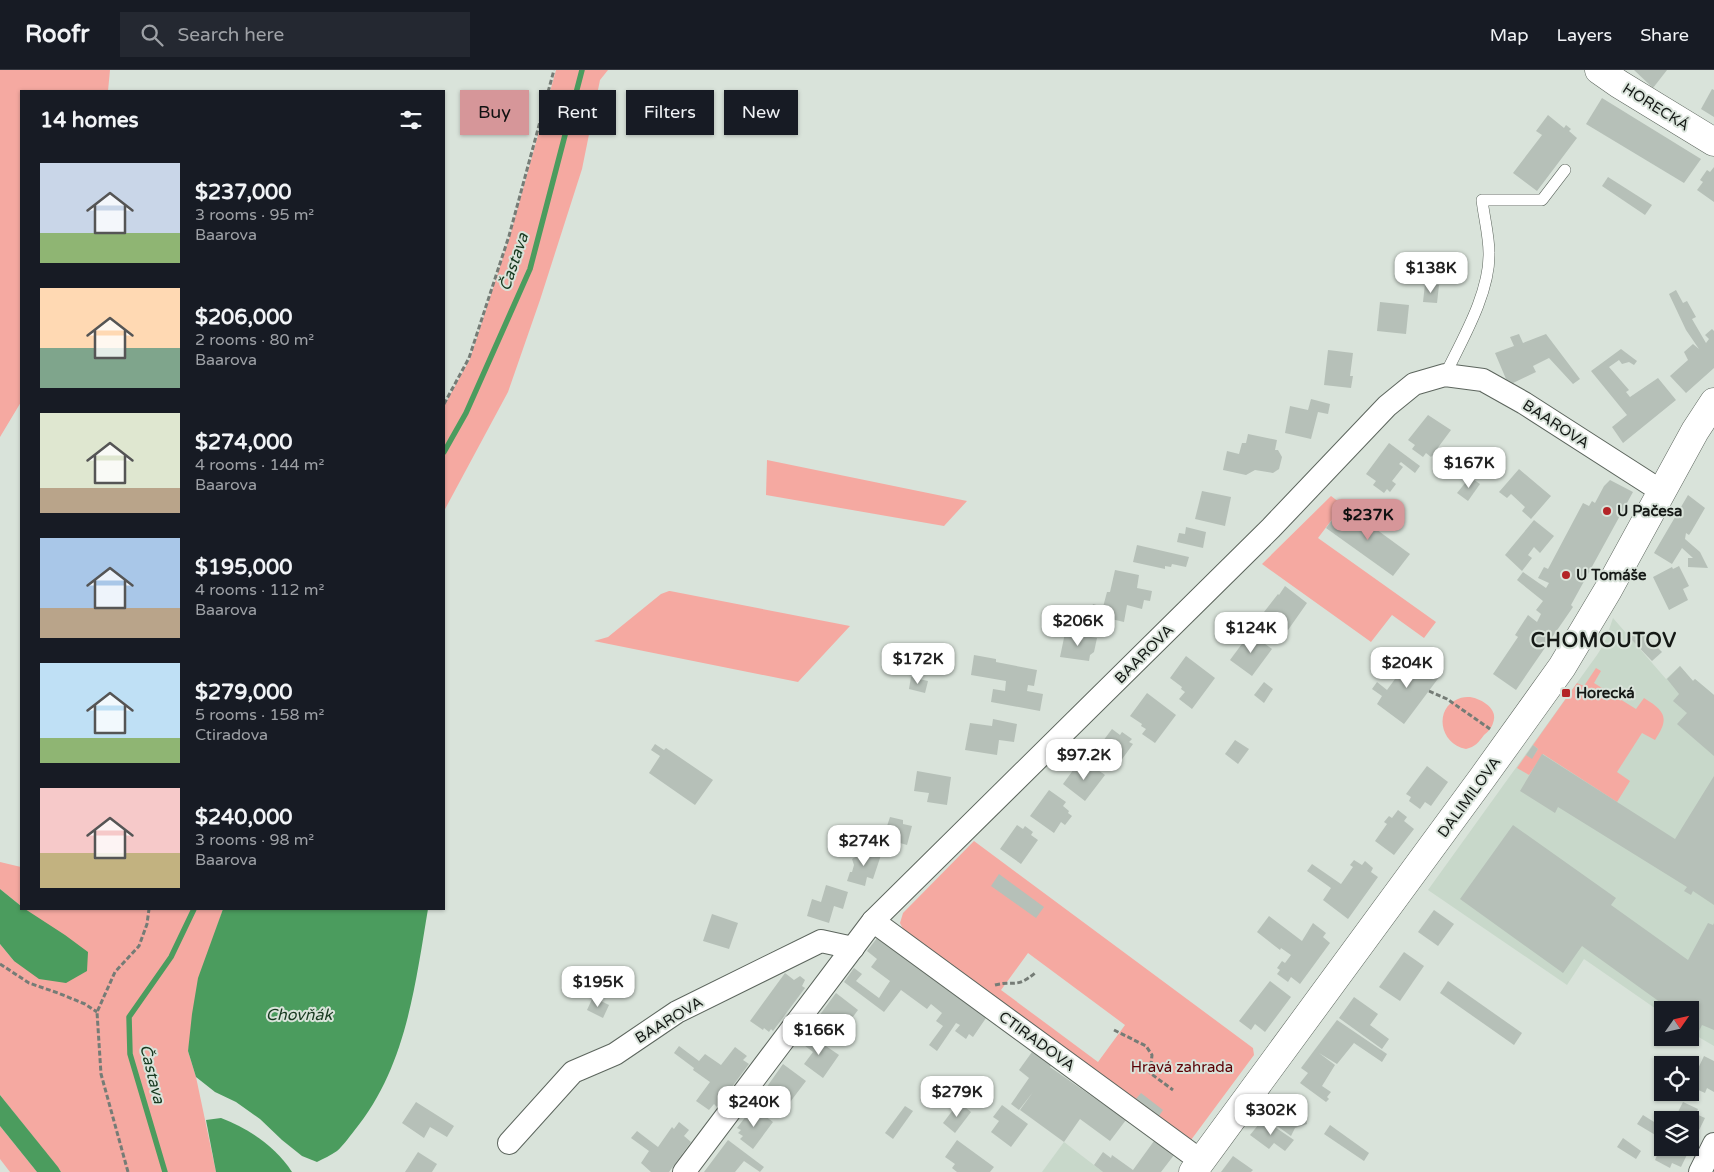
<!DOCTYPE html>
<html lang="en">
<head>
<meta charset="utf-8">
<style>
	body { margin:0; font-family:"Varela Round",sans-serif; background:#242831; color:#f1f3f6; height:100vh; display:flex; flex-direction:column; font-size:19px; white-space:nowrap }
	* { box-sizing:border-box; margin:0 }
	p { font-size:16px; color:#9ea1a6 }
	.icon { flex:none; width:28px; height:28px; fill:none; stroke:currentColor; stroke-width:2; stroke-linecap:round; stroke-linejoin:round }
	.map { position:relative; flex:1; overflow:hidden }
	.details { position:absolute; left:20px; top:20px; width:425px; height:820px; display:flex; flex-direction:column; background:#171b24; border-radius:0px; box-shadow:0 1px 4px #0004 }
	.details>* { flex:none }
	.hud { position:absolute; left:460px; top:20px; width:475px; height:45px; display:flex; gap:10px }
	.needle { width:32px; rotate:56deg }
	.tools { position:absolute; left:1654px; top:931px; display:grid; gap:10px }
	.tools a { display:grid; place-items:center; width:45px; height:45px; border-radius:0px; background:#171b24; box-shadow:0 1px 4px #0004; font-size:25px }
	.price { position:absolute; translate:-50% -42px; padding:0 11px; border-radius:10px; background:#fff; color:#222; font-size:16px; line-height:32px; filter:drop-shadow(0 1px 2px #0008) }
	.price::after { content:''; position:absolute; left:50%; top:30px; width:15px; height:11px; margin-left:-8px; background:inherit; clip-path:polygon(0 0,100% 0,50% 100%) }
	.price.on { background:#d69699; color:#111 }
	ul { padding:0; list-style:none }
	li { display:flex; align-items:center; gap:15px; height:125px; padding:0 20px }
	li span { display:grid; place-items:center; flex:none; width:140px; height:100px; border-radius:0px; color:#555 }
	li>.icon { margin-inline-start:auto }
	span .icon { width:60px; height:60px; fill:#fffc; stroke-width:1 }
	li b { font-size:21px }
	h2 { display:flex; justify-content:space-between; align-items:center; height:60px; padding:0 20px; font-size:21px }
	.tag { padding:0 18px; border-radius:0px; background:#171b24; box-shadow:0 1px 4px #0004; font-size:18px; line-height:45px }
	.tag.on { background:#d69699; color:#111 }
	header { display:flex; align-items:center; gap:30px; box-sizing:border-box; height:70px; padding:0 25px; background:#171b24; border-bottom:1px solid #363941 }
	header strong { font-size:24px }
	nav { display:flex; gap:28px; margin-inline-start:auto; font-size:18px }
	.search { width:350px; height:45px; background:#242831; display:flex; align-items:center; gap:12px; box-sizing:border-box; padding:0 18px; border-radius:0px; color:#9ea1a6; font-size:19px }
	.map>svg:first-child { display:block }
	.built { fill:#c8d8ca }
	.green { fill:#f5a9a1; fill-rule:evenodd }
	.water { fill:#4b9c5e }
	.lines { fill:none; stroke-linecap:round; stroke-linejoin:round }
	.stream { stroke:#4b9c5e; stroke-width:5.5 }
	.building { fill:#b6c0b8 }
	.lane-casing { stroke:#5c655d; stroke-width:12 }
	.street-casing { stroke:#5c655d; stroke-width:24 }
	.secondary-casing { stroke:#5c655d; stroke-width:29 }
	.path { stroke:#757c76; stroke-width:3; stroke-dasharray:5 2.5; stroke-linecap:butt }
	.lane { stroke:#fff; stroke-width:11 }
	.street { stroke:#fff; stroke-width:22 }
	.secondary { stroke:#fff; stroke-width:28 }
	.poi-dot { fill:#b42427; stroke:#d9e3da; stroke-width:2 }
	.labels { text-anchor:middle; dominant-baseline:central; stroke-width:4; stroke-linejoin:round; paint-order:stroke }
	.street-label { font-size:15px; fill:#151916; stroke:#d9e3da }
	.poi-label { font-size:15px; font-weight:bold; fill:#151916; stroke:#d9e3da; text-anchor:start }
	.park-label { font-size:15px; fill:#5a0005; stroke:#d9e3da }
	.water-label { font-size:16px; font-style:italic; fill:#17391f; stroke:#d9e3da }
	.district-label { font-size:20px; font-weight:bold; letter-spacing:1px; fill:#151916; stroke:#d9e3da }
</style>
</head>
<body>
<header>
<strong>Roofr</strong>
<div class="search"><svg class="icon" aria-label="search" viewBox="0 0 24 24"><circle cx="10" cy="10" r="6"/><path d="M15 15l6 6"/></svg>Search here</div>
<nav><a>Map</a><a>Layers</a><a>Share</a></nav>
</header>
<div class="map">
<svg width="1714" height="1102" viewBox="0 0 1714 1102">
	<rect width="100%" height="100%" fill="#d9e3da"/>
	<g class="built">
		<path d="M1613,548L1666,609L1680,596L1693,611L1695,609L1714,625V976L1690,962V940H1662V943L1584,889L1567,915L1428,820L1597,585L1604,574Z"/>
		<path d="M1064,1072L1103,1102H1042Z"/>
	</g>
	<g class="green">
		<path d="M0,0H110L108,21H21V332L0,367Z"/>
		<path d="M556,0H608L600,10L582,99L540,230L508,322L444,441V336L470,289L510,166Z"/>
		<path d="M767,390L967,431L944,456L766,425Z"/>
		<path d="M1331,426L1343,435L1318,468L1436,552L1424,568L1392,545L1371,572L1262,494Z"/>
		<path d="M669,521H670L850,556L798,612L594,571L608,567L661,524Z"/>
		<path d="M1596,598L1601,601L1594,613L1636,639L1644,628C1665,641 1670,648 1655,670L1642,663L1617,702L1630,711L1617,732L1543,684L1529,705L1517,698L1526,685L1532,688L1538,679L1533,675L1577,613L1584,616Z"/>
		<path d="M1470,627C1482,629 1499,639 1493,653C1492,657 1488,662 1484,665C1479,672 1475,677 1466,679C1439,674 1434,638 1458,629C1462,627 1467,627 1470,627Z"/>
		<path d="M974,771L1253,978L1254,985L1191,1070L906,865L900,853L903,843ZM1028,883L1125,955L1098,992L1001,920Z"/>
		<path d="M0,792L21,797V836L0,819Z"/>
		<path d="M25,839H223L214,866L188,981L196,1007L216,1102H61L0,1025V874L14,891L33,845Z"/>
		<path d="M0,1056L37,1102H10L0,1089Z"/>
	</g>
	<g class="water">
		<path d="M0,819L21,836V839H25L65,865L88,882L87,901L66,913L39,909L14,891L0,874Z"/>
		<path d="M223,839H428C415,916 406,998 354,1061C349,1067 343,1076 337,1081C331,1085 323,1089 317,1092L302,1086L282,1070L260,1049L236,1032L215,1022L196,1007L188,981L192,944L198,908Z"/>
		<path d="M0,1025L58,1097L61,1102H37L0,1056Z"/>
		<path d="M221,1048C249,1059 275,1076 292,1102H216L206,1050Z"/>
	</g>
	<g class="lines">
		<g class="stream">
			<path d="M444,382L466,343L530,199L582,0"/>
			<path d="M165,1102L130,984L129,947L171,887L194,839"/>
		</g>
	</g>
	<g class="building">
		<path d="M1634,0H1667L1653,18Z"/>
		<path d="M1712,19L1714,20V47L1701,39Z"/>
		<path d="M1602,28L1701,89L1684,113L1586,54Z"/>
		<path d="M1548,45L1564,58L1566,55L1571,59L1569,61L1577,68L1537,121L1513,103L1542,65L1536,61Z"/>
		<path d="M1714,97V132L1697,120L1703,112L1700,110L1707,100L1710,102Z"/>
		<path d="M1608,107L1652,135L1645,145L1602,116Z"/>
		<path d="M1425,214L1439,215L1437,233L1423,232Z"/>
		<path d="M1676,220L1683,233L1687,231L1696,247L1692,249L1706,273L1709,269L1705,265L1712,259L1714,261V298L1686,323L1670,306L1688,290L1684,282L1693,274L1699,279L1686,260L1669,224Z"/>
		<path d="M1380,232L1409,235L1406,264L1377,261Z"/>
		<path d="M1519,264L1523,273L1546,264L1580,309L1573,314L1549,288L1533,296L1536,302L1513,313L1506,309L1495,283L1514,276L1510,267Z"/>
		<path d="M1621,279L1637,291L1634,295L1629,292L1622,294L1619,290L1609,297L1629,320L1626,322L1630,327L1658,308L1676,330L1623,373L1612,357L1627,345L1591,301Z"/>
		<path d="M1328,280L1353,283L1350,306H1353L1351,318L1324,315Z"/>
		<path d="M1311,329L1330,334L1328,344L1318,342L1311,369L1285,363L1290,336L1308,340Z"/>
		<path d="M1428,345L1451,360L1431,387L1426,383L1423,387L1412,379L1415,375L1408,370Z"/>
		<path d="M1248,364L1277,370L1275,380H1278L1282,387L1279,399L1273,403L1255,400L1246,405L1223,400L1227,381L1239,384L1242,373H1246Z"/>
		<path d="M1389,373L1420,396L1415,403L1401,392L1399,394L1403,397L1392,411L1396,414L1390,422L1387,419L1384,423L1373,415L1376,411L1366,404Z"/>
		<path d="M1519,399L1551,426L1531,449L1522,441L1525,437L1511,424L1507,428L1499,422Z"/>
		<path d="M1470,407L1480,414L1468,431L1457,423Z"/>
		<path d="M1610,410L1633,422L1571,535L1573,537L1516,620L1493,604L1518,567L1515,565L1528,545L1537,552L1541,544L1536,540L1543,531L1517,510L1523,502L1546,518L1549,513L1538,508L1544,497L1548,499L1583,433L1589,436L1592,431L1595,433L1604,416Z"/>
		<path d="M1202,421L1231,427L1225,456L1195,449Z"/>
		<path d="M1688,425L1705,438L1691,462L1689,465L1686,463L1685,469L1700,482L1708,498L1688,497V488H1693L1682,478L1672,494L1654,483Z"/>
		<path d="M1343,435L1410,484L1393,506L1326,458Z"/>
		<path d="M1534,450L1554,466L1540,483L1534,477L1528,485L1532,488L1522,501L1505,485Z"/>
		<path d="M1186,457L1206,462L1203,478L1177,472L1179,463L1185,464Z"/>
		<path d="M1137,475L1189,487L1186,497L1172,494L1171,497L1165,496V499L1133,492Z"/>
		<path d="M1679,496L1689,516L1683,519L1688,530L1669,540L1653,507L1672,497L1673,499Z"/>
		<path d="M1115,500L1139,505L1137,518L1152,521L1150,531L1144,530L1142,539L1127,535L1124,552L1090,544L1093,534L1103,537L1107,522H1110Z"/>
		<path d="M1285,516L1307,533L1288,560L1264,542L1278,524L1279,525Z"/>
		<path d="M1640,560L1662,582L1652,591L1629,567Z"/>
		<path d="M1065,563L1097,568L1094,582L1090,585L1089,591L1060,587Z"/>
		<path d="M1250,563L1272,579L1252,606L1230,590Z"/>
		<path d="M1414,583L1430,595L1428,598L1440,606L1404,654L1377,634L1382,626L1372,619L1377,612L1387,620Z"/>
		<path d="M974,585L996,589V592L1037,600L1034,616L1028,615L1027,621L1043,624L1040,641L991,632L993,619L1005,621L1006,611L971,605Z"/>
		<path d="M1186,586L1215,608L1192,639L1179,629L1185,622L1181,619L1182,617L1170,608Z"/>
		<path d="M1680,596L1693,611L1695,609L1714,625V686L1677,654L1687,643L1673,631L1679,624L1667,609Z"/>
		<path d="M911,607L928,611L925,623L909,619Z"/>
		<path d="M1264,612L1273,619L1264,633L1254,625Z"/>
		<path d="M1147,623L1176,645L1155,673L1142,664L1146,659L1141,656L1142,654L1130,646Z"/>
		<path d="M993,649L1017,654L1014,672L999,670L997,685L965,680L970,653L992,656Z"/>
		<path d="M1112,659L1120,665L1122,662L1132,669L1129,672L1133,674L1115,699L1094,683Z"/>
		<path d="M1235,670L1249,679L1238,694L1225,684Z"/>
		<path d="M655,674L664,680L666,678L713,710L695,735L649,703L660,686L651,680Z"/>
		<path d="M1533,675L1538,679L1532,689L1526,685Z"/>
		<path d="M1542,684L1675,769L1714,706V835L1693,821L1691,825L1684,821L1687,817L1558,737L1555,743L1520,721Z"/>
		<path d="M1079,692L1088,699L1091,695L1105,705L1085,731L1063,714Z"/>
		<path d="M1427,696L1448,712L1431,736L1425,732L1420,739L1409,731L1411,727L1406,724Z"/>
		<path d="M917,701L951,707L947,735L927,732L929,723L914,721Z"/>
		<path d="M1049,720L1066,732L1063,736L1069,741L1068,743L1072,746L1065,755L1061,752L1054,763L1030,746Z"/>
		<path d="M1398,740L1407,747L1404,751L1414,759L1394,785L1375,771L1387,754L1384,752L1389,746L1392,748Z"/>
		<path d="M890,747L903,750V754L912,756L907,775L883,768Z"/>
		<path d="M1017,755L1023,759L1025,756L1033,762L1031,765L1038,770L1021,794L1000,779Z"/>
		<path d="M1513,755L1616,828L1611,835L1688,890L1708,853L1713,855L1714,853V960L1702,955L1696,967L1690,962V940H1662V943L1660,942L1664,935L1582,876L1563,903L1460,829Z"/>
		<path d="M859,779L881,785L873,809L867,807L865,816L847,811L850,802H852L854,795L852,789L857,786Z"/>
		<path d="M1354,790L1362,795L1365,791L1373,798L1371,802L1378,807L1348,849L1323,830L1331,818L1307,801L1312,794L1341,814L1353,797L1350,795Z"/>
		<path d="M999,804L1044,837L1036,848L991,816Z"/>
		<path d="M826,815L848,822L843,839L834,836L829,853L807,846L812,829L821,832Z"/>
		<path d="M1434,840L1454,854L1438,876L1418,862Z"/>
		<path d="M712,844L738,853L729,879L703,871Z"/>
		<path d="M1269,846L1302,871L1313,853L1326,863L1323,867L1330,873L1300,914L1291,907L1288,912L1277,904L1280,900L1277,898L1282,891L1285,893L1291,885L1281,878L1280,880L1257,862Z"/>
		<path d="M877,868L986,948L973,967L969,964L966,969L955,961L960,955L956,953L937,981L929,975L943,956L936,951L942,943L931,934L927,939L901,920L884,942L844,912L854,898L862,904L856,911L879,928L884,920L890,911L871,897L877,889L867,881Z"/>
		<path d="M1404,882L1424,896L1400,931L1379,917Z"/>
		<path d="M785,903L794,910L800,906L805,910L802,916L805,918L773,961L771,959L769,962L764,958L763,960L750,951Z"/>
		<path d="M1270,911L1291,927L1265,962L1255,954L1251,960L1239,951Z"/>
		<path d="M1448,911L1522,963L1514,975L1440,923Z"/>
		<path d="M836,923L858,940L838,967L816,950Z"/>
		<path d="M593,927L609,935L603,948L587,940Z"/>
		<path d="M1354,927L1378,944L1370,955L1389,969L1382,979L1339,948Z"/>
		<path d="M1337,950L1387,984L1382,992L1354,973L1337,994L1319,983L1335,995L1322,1016L1331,1022L1327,1027L1329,1029L1326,1032L1300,1013L1308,1003L1301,998Z"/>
		<path d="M807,963L839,985L823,1008L804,994L813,982L800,972Z"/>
		<path d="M679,976L699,991L705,984L721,995L735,977L747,986L743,990L749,994L717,1037L714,1034L709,1040L696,1031L710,1012L693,1000L694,998L674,983Z"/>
		<path d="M1032,982L1051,996L1050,997L1126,1050L1110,1071L1080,1049L1064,1072L1020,1040L1033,1022L1019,1040L1011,1034L1029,1008L1019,1000Z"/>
		<path d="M1704,986L1714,991V1022L1707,1018L1705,1023L1694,1018L1696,1013L1692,1011Z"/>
		<path d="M783,994L806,1011L784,1040L764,1025L768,1020L766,1018Z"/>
		<path d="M1141,1023L1163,1040L1159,1046L1136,1029Z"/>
		<path d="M416,1032L454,1056L447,1067L430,1057L424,1068L402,1053Z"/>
		<path d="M959,1032L971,1042L955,1063L943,1053Z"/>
		<path d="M1683,1032L1698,1039L1696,1044L1705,1048L1681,1097L1672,1093L1670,1098L1655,1090L1662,1074V1078H1690V1050H1674Z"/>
		<path d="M1002,1035L1028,1054L1011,1077L991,1062L999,1051L993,1047Z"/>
		<path d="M905,1036L913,1041L893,1069L885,1063Z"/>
		<path d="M1290,1036L1306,1048L1307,1054L1295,1058L1291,1066L1265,1047L1271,1038L1282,1046Z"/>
		<path d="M753,1037L773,1052L753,1079L740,1069L743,1066L738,1063L741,1060L737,1058Z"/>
		<path d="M1643,1045L1662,1057V1069L1637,1054Z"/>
		<path d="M1263,1049L1294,1070L1285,1081L1274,1073L1269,1079L1250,1065Z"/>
		<path d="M679,1052L689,1060L684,1066L691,1072L669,1102H651L641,1093L649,1081L631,1068L637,1061L658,1077L672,1057L674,1059Z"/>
		<path d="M1330,1055L1369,1083L1364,1091L1324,1064Z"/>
		<path d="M1623,1068L1641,1081L1636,1089L1617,1077Z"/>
		<path d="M728,1070L764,1097L760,1102L744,1091L735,1102H704Z"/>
		<path d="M957,1070L994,1097L990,1102H957L952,1098L955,1094L945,1087Z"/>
		<path d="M1154,1071L1174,1085L1161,1102H1103L1094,1095L1103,1082L1111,1088L1112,1085L1133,1100Z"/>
		<path d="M418,1082L437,1094L432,1102H405Z"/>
		<path d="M1233,1086L1253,1100L1251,1102H1221Z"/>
	</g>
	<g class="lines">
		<defs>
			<path id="lane" d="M1445,305C1462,270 1490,223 1489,183C1489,166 1484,147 1482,130H1542L1565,100"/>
			<g id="street">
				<path d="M873,851L1201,1091"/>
				<path d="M509,1073L573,1002L615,984L677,942L821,871L853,878"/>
				<path d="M684,1102L873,851L1271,458L1387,336L1414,314L1445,305L1483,310L1524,333L1661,421"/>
				<path d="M1700,1102L1714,1074"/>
			</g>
			<g id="secondary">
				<path d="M1599,0L1619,14L1714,72"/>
				<path d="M1193,1102L1483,707L1562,597L1608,520L1695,361L1714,332"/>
			</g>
		</defs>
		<use href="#lane" class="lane-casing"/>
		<use href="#street" class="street-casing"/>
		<use href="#secondary" class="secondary-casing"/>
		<g class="path">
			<path d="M444,334L469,288L509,166L554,0"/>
			<path d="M1429,621L1447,629L1490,659"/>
			<path d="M0,894L29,913L58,923L85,934L97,942"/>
			<path d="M995,915C1014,910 1016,919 1035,903"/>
			<path d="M1114,960L1146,976L1152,985L1150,1003L1173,1020"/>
			<path d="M128,1102L101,1004L97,942L115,902L139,876L147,854L149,839"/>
		</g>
		<use href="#lane" class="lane"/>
		<use href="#street" class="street"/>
		<use href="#secondary" class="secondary"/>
	</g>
	<g class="poi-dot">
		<circle cx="1607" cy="441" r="5"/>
		<circle cx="1566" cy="505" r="5"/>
		<rect x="1561" y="618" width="10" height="10" rx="2.5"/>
	</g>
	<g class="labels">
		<g class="street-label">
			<text transform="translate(1656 37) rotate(32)">HORECKÁ</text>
			<text transform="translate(1556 354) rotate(33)">BAAROVA</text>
			<text transform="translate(1144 584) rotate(-45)">BAAROVA</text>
			<text transform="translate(1469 727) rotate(-54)">DALIMILOVA</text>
			<text transform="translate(669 950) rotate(-31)">BAAROVA</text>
			<text transform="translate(1037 971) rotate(36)">CTIRADOVA</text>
		</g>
		<g class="poi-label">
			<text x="1617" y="441">U Pačesa</text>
			<text x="1576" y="505">U Tomáše</text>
			<text x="1576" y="623">Horecká</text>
		</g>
		<g class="park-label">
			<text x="1182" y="997">Hravá zahrada</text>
		</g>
		<g class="water-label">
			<text transform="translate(514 192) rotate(-71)">Častava</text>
			<text x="299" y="945">Chovňák</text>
			<text transform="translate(152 1004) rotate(76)">Častava</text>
		</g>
		<g class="district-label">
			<text x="1604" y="571">CHOMOUTOV</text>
		</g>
	</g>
</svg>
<div class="tools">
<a><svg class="needle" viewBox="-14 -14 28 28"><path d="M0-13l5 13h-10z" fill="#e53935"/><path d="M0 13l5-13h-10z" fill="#9ea1a6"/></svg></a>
<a><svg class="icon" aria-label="locate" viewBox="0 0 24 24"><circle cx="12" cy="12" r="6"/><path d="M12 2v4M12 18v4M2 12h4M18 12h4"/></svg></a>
<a><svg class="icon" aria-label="layers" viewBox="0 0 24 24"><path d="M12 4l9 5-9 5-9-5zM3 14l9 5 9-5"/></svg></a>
</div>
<b class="price" style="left:1431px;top:224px">$138K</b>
<b class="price" style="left:1469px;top:419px">$167K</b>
<b class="price on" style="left:1368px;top:471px">$237K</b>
<b class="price" style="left:1078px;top:577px">$206K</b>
<b class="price" style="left:1251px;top:584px">$124K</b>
<b class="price" style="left:918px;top:615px">$172K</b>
<b class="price" style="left:1407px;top:619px">$204K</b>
<b class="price" style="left:1084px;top:711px">$97.2K</b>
<b class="price" style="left:864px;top:797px">$274K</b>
<b class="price" style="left:598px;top:938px">$195K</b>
<b class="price" style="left:819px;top:986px">$166K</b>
<b class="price" style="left:957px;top:1048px">$279K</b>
<b class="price" style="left:754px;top:1058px">$240K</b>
<b class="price" style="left:1271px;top:1066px">$302K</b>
<div class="hud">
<a class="tag on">Buy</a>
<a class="tag">Rent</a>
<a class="tag">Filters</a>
<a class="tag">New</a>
</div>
<section class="details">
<h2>14 homes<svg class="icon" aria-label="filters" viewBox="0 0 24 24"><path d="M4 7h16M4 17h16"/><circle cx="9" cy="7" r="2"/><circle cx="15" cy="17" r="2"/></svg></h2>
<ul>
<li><span style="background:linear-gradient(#c9d6e8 70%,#8fb573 0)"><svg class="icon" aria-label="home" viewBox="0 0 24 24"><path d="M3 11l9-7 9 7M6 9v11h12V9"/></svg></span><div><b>$237,000</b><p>3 rooms · 95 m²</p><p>Baarova</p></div></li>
<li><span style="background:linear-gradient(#ffd9b3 60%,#7fa58c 0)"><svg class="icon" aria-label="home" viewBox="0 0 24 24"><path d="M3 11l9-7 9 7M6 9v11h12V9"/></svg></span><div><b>$206,000</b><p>2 rooms · 80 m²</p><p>Baarova</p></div></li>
<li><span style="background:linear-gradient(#dfe7d0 75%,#b9a48a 0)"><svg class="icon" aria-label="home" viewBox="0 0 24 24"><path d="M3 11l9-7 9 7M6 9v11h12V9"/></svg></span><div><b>$274,000</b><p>4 rooms · 144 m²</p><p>Baarova</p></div></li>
<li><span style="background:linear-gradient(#a9c7e8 70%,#b9a48a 0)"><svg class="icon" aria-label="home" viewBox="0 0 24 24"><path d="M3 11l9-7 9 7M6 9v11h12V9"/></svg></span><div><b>$195,000</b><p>4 rooms · 112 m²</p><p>Baarova</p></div></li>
<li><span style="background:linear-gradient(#bfe0f5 75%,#8fb573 0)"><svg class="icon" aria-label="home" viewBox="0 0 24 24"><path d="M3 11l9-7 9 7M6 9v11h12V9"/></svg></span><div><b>$279,000</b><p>5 rooms · 158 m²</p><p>Ctiradova</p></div></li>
<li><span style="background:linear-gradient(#f6c9c9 65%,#c2b280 0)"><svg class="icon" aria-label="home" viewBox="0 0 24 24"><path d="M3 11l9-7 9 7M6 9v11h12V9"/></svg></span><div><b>$240,000</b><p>3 rooms · 98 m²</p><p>Baarova</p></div></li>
</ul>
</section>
</div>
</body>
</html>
